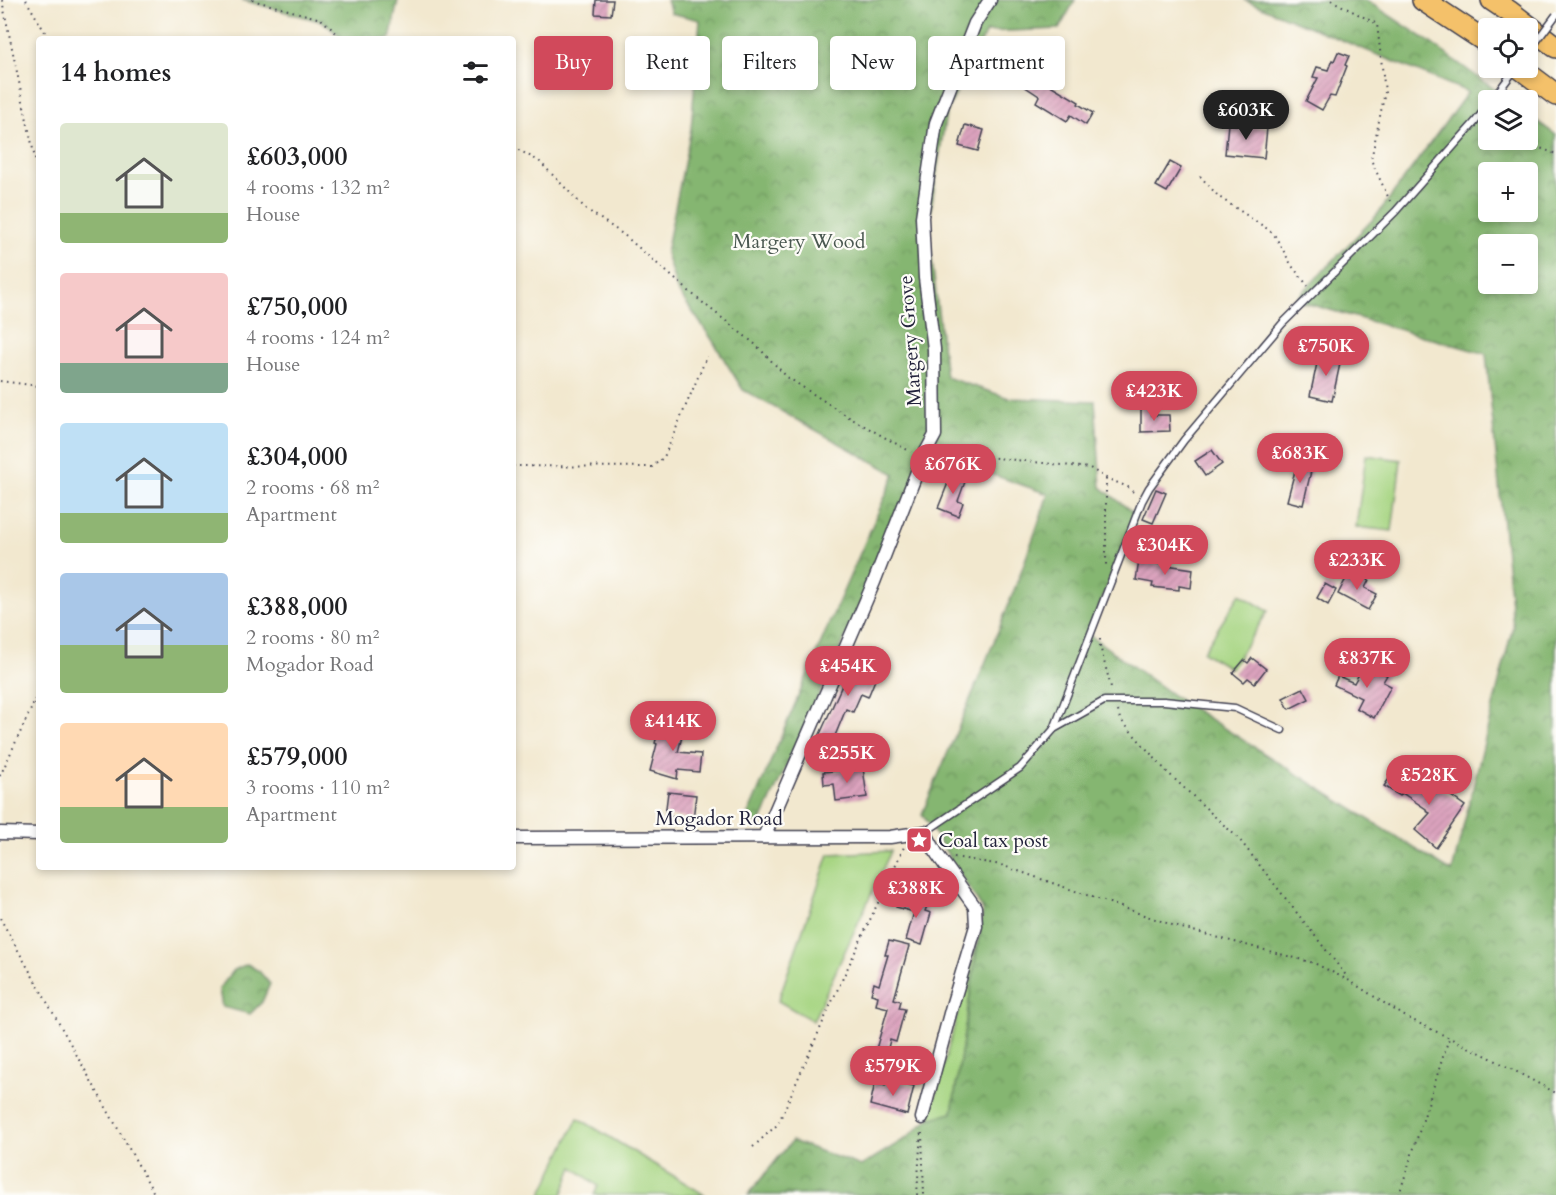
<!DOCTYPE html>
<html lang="en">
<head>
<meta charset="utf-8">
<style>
	body { margin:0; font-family:Cardo,serif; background:#f6f6f6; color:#202124; height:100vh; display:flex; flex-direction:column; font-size:22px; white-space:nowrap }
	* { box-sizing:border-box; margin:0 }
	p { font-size:20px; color:#757577 }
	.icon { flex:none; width:33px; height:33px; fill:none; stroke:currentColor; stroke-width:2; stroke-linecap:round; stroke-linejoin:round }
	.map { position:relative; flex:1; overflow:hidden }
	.sheet { position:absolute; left:36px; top:36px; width:480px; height:834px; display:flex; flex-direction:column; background:#fff; border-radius:6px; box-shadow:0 3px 9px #0003 }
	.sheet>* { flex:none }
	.top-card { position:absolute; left:534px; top:36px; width:570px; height:54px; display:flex; gap:12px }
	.fabs { position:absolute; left:1478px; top:18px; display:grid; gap:12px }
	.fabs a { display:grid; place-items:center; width:60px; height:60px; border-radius:6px; background:#fff; box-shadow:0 3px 9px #0003; font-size:30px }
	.price { position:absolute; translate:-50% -51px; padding:0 14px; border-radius:21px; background:#d1495b; color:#fff; font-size:20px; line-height:39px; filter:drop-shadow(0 2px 3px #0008) }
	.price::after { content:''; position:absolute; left:50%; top:36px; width:18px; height:14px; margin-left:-9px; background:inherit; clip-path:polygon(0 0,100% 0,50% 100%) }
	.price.current { background:#222; color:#fff }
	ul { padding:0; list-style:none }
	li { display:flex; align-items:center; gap:18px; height:150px; padding:0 24px }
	li span { display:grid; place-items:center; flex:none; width:168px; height:120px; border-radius:6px; color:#555 }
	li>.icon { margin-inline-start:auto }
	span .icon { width:72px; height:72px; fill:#fffc; stroke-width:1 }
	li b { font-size:26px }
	h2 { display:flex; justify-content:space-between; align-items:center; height:72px; padding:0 24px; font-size:26px }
	.tag { padding:0 21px; border-radius:6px; background:#fff; box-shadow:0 3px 9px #0003; font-size:21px; line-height:54px }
	.tag.current { background:#d1495b; color:#fff }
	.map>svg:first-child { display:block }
	.green { fill:#a7d583; stroke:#647c5f; stroke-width:1.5 }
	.forest { fill:url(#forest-crowns); stroke:#546c56; stroke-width:1.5; fill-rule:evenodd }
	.building { fill:url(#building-hatch) }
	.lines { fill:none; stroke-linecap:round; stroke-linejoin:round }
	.service-casing { stroke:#414051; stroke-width:9 }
	.minor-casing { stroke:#414051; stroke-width:15 }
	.motorway-casing { stroke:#414051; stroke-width:24 }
	.path { stroke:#414051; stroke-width:2; stroke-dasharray:1.5 4.5; stroke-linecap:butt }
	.service { stroke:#fff; stroke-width:6 }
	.minor { stroke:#fff; stroke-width:12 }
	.motorway { stroke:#f4c16a; stroke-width:21 }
	.service-bridge-casing { stroke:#414051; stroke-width:9; stroke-linecap:butt }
	.service-bridge { stroke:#fff; stroke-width:6 }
	.labels { text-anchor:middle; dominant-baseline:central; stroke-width:4.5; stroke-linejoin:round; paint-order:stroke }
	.park-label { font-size:20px; fill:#4a5851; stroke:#fdfcf7 }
	.street-label { font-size:20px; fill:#22223b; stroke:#fdfcf7 }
	.poi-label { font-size:20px; fill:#22223b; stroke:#fdfcf7; text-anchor:start }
</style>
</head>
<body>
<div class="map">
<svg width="1556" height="1195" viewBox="0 0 1556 1195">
	<defs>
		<pattern id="forest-crowns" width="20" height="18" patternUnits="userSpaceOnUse" patternTransform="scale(1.5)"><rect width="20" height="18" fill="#85b671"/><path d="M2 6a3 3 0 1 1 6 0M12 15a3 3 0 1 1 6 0" fill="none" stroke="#6c945e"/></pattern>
		<pattern id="building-hatch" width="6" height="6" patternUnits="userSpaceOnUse" patternTransform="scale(1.5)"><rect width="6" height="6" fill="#dca3be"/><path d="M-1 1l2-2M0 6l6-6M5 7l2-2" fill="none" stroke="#bc8ca4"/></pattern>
	</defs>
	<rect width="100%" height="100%" fill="#fdfcf7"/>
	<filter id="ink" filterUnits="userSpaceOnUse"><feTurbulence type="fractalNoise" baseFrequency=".0167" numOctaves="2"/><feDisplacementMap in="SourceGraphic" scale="12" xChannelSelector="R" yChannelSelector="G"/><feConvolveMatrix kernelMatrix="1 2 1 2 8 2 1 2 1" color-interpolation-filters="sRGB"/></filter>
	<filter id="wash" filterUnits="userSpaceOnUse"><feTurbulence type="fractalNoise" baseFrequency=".008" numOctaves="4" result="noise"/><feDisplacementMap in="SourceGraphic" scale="24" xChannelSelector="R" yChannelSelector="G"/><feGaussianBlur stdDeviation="1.35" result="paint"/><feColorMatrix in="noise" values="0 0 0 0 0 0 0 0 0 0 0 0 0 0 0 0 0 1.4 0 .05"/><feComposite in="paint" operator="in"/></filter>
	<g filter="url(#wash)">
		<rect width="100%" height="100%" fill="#f2e8cf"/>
		<g class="green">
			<path d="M1366,455L1401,460L1392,531L1356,527Z"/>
			<path d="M1240,594L1268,611L1231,669L1203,652Z"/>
			<path d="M891,851L813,1021L778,1001L829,854Z"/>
			<path d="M979,935L952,1113L929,1119Z"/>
			<path d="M578,1118L705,1195H594L598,1186L573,1167L562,1195H541Z"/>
		</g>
		<g class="forest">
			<path d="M242,0H398L390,39H343L323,22Z"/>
			<path d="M667,0H1075L1059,29L986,32L946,114L928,228L946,377L1009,398L1095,401L1101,487L1136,515L1088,634L1178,699L1452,872L1513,626L1486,354L1295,300L1377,215L1468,92L1244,0H1366L1424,38L1509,100H1488V140H1527V114L1556,135V1195H748L792,1141L861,1166L905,1139L929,1119L952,1113L983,910L922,814C966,708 1013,603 1048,494L939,456L915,486L760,823L745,822L828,626L895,474L743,390L711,338L677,290L666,253L691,129L700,20L671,13ZM1488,172H1527V212H1488ZM1488,244H1527V284H1488Z"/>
			<path d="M247,964L259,971L270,984L262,1002L250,1014L222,1007L219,989L234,970Z"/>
		</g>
		<g id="blocks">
			<g class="building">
				<path d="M596,0H613L611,15L595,14Z"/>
				<path d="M1338,52L1349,56L1345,65L1347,66L1335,97L1330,96L1322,110L1306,101L1318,78L1313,77L1317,67L1328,70L1332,60L1334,61Z"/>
				<path d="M1031,75L1046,84L1047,83L1079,102L1078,104L1093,113L1086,125L1071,115L1067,121L1036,102L1039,96L1024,86Z"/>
				<path d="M1228,124L1267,128L1264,158L1225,154Z"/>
				<path d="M965,125L984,130L978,151L959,146Z"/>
				<path d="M1170,162L1181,168L1167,192L1156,186Z"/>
				<path d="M1319,354L1341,359L1332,401L1310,396Z"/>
				<path d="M1141,407H1151V415H1169L1170,431L1141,432Z"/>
				<path d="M1212,450L1222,464L1205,476L1195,461Z"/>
				<path d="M1297,463L1312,467L1303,505L1287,501Z"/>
				<path d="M952,473L966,479L958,501L963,503L958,516L938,508Z"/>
				<path d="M1156,489L1166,493L1153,523L1143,519Z"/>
				<path d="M1139,561L1193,569L1191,588L1179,586V590L1152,587L1153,583L1136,580Z"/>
				<path d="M1350,571L1369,580L1365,588L1377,594L1368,610L1338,594Z"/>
				<path d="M1325,584L1336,590L1328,605L1317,598Z"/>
				<path d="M857,652L870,658L864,670L877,675L868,697L861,694L853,712L846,709L830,748L816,743Z"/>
				<path d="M1252,658L1266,669L1255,683L1248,678L1244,682L1233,673L1244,660L1248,663Z"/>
				<path d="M1365,663L1387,675L1383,682L1391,686L1374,718L1356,708L1361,698L1334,685L1338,676L1354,683Z"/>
				<path d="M1303,688L1309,699L1289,709L1283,698Z"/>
				<path d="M662,718L685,725L678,752L701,754L699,772L678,770L677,779L650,771L657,744L655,743Z"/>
				<path d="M863,768L867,797L836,801L834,784L824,785L823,772Z"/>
				<path d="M1393,773L1401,778L1403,775L1410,779L1412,777L1423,785L1427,779L1465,806L1436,848L1415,830L1430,813L1426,811V809L1402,793L1400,796L1384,786Z"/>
				<path d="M668,792L696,795L693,819L665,816Z"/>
				<path d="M899,896L923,902L922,905L927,906L925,911L931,913L922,945L906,940L914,912L896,907Z"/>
				<path d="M889,941L909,946L894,999L901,1001L899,1008L905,1009L896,1042L890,1040L887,1052L876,1049L888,1008L876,1005L878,996L871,994L874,983L879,985L888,955H885Z"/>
				<path d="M886,1079L914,1086L907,1115L870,1105L875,1083L885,1086Z"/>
			</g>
		</g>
	</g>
	<g filter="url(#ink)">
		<use href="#blocks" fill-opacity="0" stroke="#414051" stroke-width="1.5"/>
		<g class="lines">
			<defs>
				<g id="service">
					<path d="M1492,100L1516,68"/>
					<path d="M1054,729L1142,501L1149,488L1184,440L1282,324L1395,212L1475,122L1488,105"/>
					<path d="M925,832L1020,768L1054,729L1104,701H1164L1235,708L1282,730"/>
				</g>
				<g id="minor">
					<path d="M0,833L39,834"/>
					<path d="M764,837L874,582L922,459L935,435L934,349L925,278L922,217L936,123L975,23L990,0"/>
					<path d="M513,838L890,837L925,832L937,854L975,907L976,926L952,1006L922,1118"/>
				</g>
				<g id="motorway">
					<path d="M1423,0L1488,43"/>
					<path d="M1492,0L1510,12L1556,47"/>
					<path d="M1520,68L1556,95"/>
				</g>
			</defs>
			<use href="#service" class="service-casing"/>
			<use href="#minor" class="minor-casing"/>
			<use href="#motorway" class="motorway-casing"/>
			<g class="path">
				<path d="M2,0L39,178"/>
				<path d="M26,0L49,39"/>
				<path d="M252,0L321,19L343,39"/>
				<path d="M1331,0L1377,24L1385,92L1371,160L1390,201"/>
				<path d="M1519,140L1556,154"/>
				<path d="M513,147L539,161L586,209L624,235L697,298L756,345L787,377L852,419L911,452"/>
				<path d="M1200,176L1219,197L1269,230L1275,236L1292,266L1308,286"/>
				<path d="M0,381L39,386"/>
				<path d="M941,452L1090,468L1106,478L1128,487L1136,495"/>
				<path d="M513,466L652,467L664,457L707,356"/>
				<path d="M1106,479V567"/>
				<path d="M1100,639V646L1112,691"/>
				<path d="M1118,711L1120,719L1167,772L1239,839L1348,978"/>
				<path d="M0,776L39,692"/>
				<path d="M954,857L1001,865L1178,927L1314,963L1350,981L1406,1017L1489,1057L1556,1093"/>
				<path d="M0,918L155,1195"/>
				<path d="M922,1133L924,1195"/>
				<path d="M753,1147L778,1124L835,995L904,847"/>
				<path d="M917,1195L921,1130"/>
				<path d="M1399,1195L1449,1038"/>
			</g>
			<use href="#service" class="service"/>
			<use href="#minor" class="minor"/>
			<use href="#motorway" class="motorway"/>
			<defs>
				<path id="service-bridge" d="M1527,54L1556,15"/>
			</defs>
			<use href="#service-bridge" class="service-bridge-casing"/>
			<use href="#service-bridge" class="service-bridge"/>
		</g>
	</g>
	<defs>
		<symbol id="sight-square" viewBox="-11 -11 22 22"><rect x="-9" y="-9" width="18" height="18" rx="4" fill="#d1495b" stroke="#fdfcf7"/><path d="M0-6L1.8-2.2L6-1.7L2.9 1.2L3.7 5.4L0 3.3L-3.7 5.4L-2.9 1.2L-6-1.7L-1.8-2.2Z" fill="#fff"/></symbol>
	</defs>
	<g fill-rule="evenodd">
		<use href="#sight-square" x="904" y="825" width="30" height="30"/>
	</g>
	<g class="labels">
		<g class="park-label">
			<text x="799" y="241">Margery Wood</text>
		</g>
		<g class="street-label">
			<text transform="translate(910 341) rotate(-94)">Margery Grove</text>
			<text x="719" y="818">Mogador Road</text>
		</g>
		<g class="poi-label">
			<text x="938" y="840">Coal tax post</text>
		</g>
	</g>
</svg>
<div class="fabs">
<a><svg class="icon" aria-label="locate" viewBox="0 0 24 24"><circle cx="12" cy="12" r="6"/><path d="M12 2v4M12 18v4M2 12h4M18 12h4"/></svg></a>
<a><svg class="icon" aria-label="layers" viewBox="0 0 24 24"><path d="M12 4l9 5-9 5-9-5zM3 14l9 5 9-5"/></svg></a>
<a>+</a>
<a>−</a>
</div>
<b class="price current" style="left:1246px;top:141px">£603K</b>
<b class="price" style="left:1326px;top:377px">£750K</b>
<b class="price" style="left:1154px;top:422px">£423K</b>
<b class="price" style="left:1300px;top:484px">£683K</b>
<b class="price" style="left:953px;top:495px">£676K</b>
<b class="price" style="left:1165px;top:576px">£304K</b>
<b class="price" style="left:1357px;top:591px">£233K</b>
<b class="price" style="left:1367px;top:689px">£837K</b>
<b class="price" style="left:848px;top:697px">£454K</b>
<b class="price" style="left:673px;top:752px">£414K</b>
<b class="price" style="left:847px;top:784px">£255K</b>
<b class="price" style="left:1429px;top:806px">£528K</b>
<b class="price" style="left:916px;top:919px">£388K</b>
<b class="price" style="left:893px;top:1097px">£579K</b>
<div class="top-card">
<a class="tag current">Buy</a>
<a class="tag">Rent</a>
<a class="tag">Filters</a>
<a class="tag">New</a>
<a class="tag">Apartment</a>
</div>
<section class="sheet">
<h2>14 homes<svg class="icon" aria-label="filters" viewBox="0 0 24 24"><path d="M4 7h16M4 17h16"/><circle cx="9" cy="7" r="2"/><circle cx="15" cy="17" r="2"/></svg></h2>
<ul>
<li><span style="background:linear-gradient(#dfe7d0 75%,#8fb573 0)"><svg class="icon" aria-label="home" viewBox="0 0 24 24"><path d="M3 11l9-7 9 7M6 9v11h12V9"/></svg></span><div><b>£603,000</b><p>4 rooms · 132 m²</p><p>House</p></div></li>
<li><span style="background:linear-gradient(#f6c9c9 75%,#7fa58c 0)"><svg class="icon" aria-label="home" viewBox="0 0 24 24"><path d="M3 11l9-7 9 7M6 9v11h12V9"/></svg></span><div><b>£750,000</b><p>4 rooms · 124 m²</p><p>House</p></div></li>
<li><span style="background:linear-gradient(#bfe0f5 75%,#8fb573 0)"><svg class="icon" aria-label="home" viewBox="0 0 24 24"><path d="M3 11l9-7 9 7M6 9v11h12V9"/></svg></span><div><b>£304,000</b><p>2 rooms · 68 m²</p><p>Apartment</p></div></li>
<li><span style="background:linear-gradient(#a9c7e8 60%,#8fb573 0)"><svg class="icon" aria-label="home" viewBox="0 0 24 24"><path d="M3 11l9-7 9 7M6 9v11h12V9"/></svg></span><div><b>£388,000</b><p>2 rooms · 80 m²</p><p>Mogador Road</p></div></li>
<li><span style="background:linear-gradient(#ffd9b3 70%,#8fb573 0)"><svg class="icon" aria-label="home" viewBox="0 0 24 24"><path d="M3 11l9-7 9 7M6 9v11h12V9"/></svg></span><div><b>£579,000</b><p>3 rooms · 110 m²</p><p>Apartment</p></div></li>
</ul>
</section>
</div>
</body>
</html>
